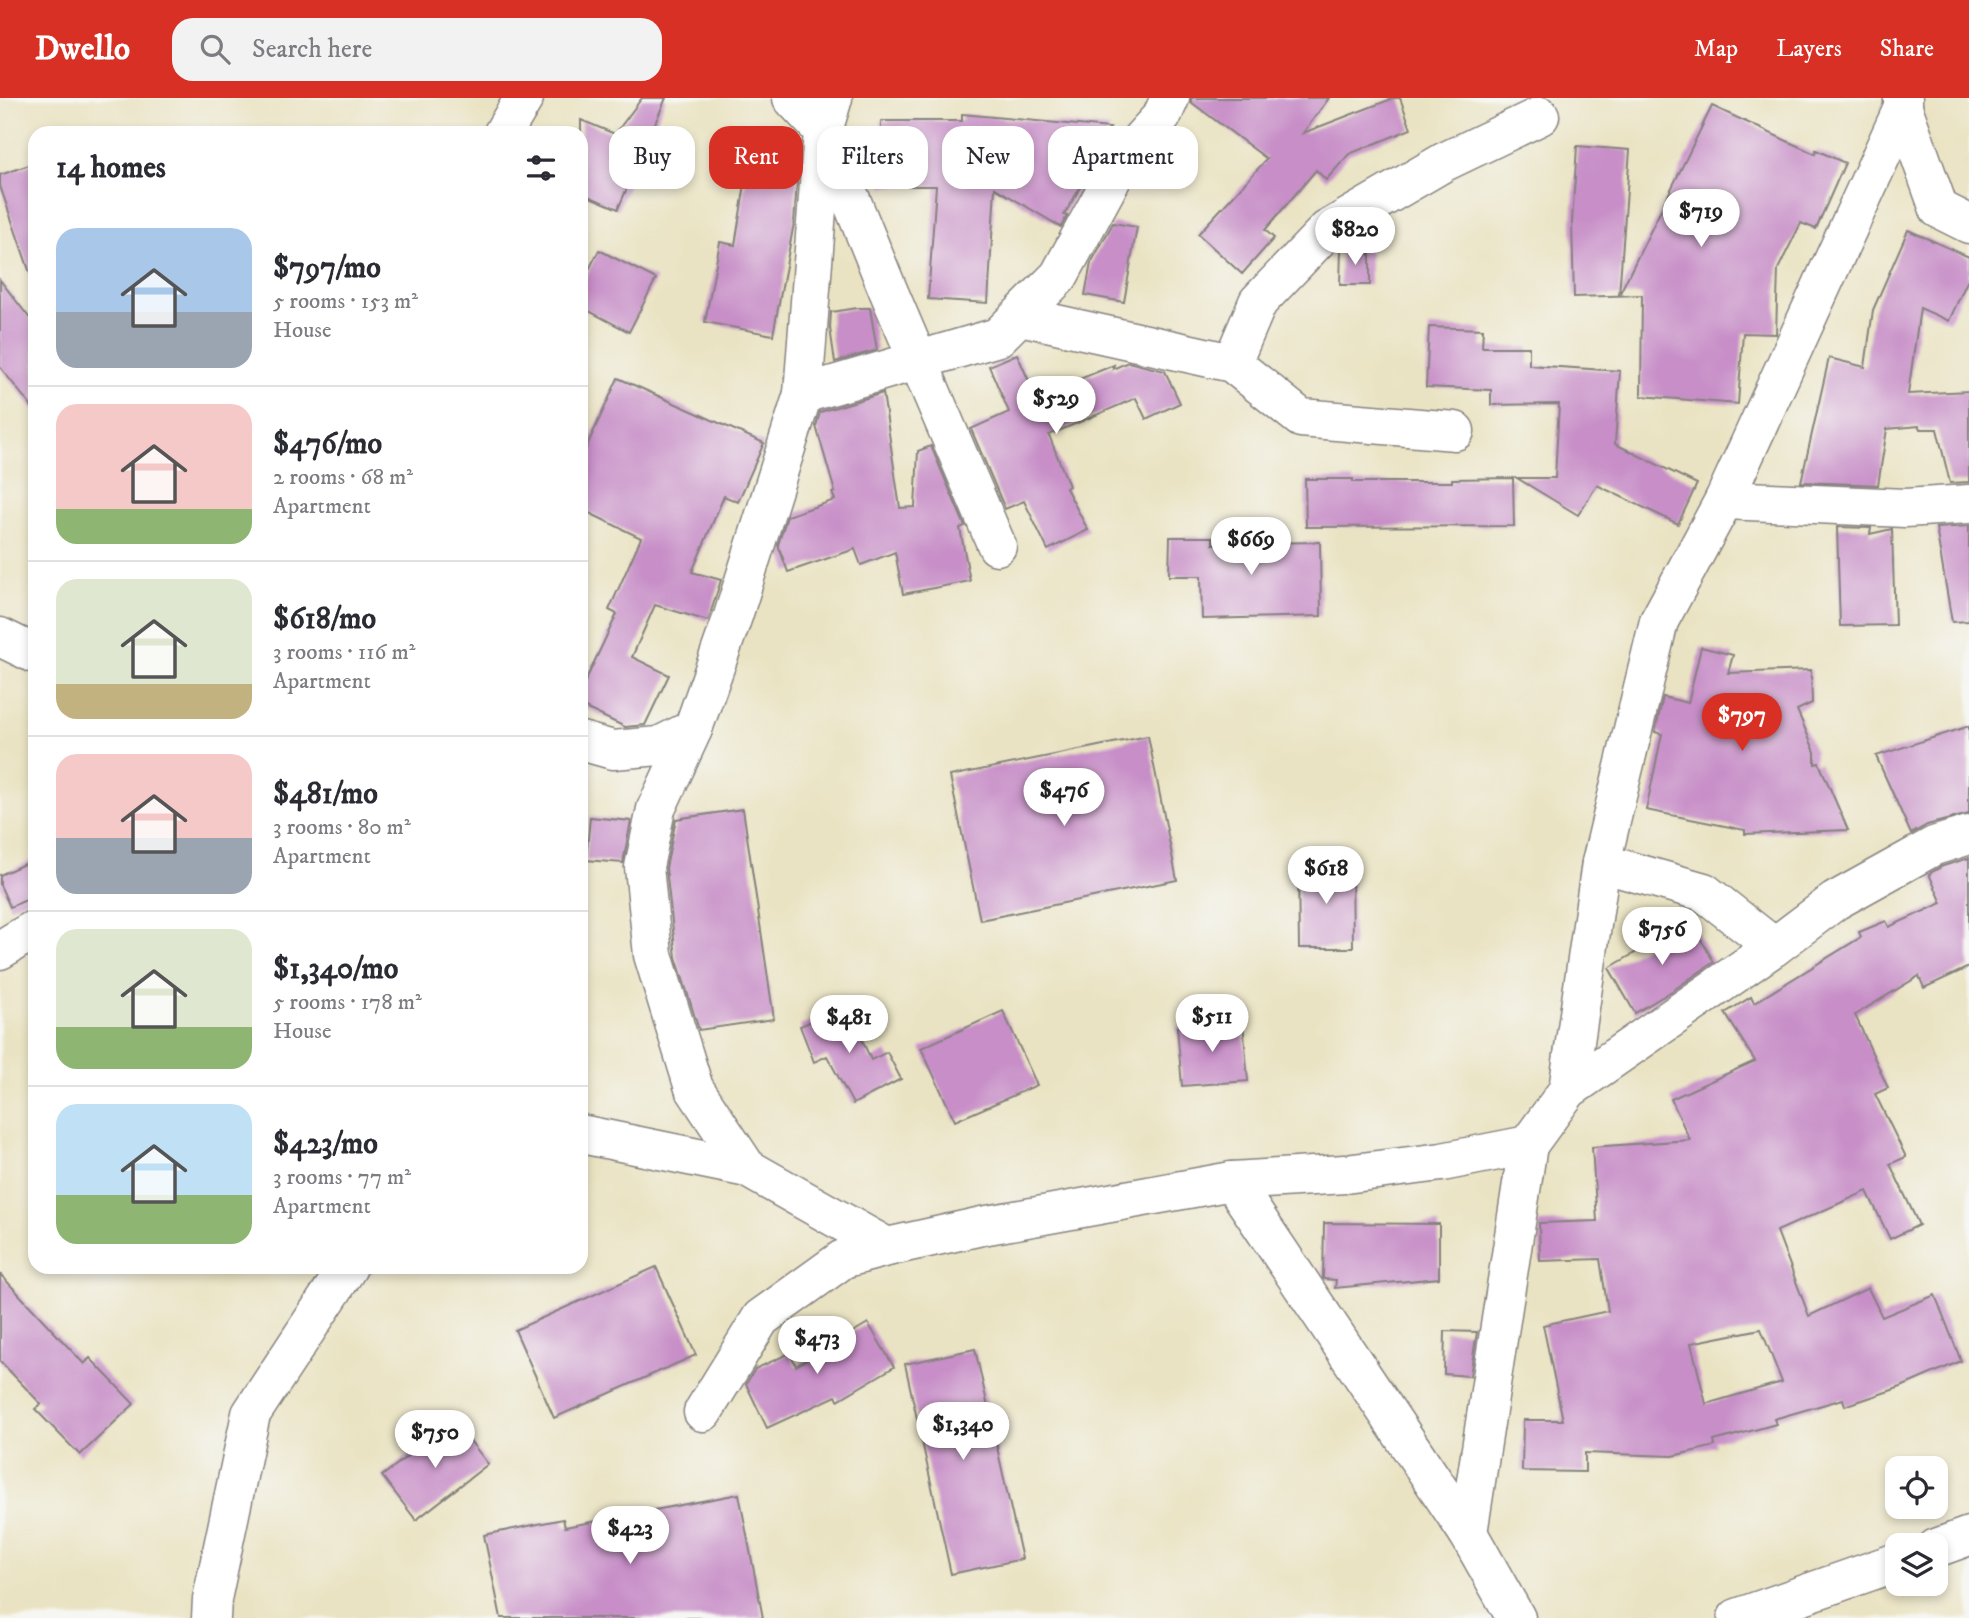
<!DOCTYPE html>
<html lang="en">
<head>
<meta charset="utf-8">
<style>
	body { margin:0; font-family:"IM FELL DW Pica",serif; background:#f2f2f3; color:#2b2b33; height:100vh; display:flex; flex-direction:column; font-size:26px; white-space:nowrap }
	* { box-sizing:border-box; margin:0 }
	p { font-size:23px; color:#7c7c81 }
	.icon { flex:none; width:38px; height:38px; fill:none; stroke:currentColor; stroke-width:2; stroke-linecap:round; stroke-linejoin:round }
	.map { position:relative; flex:1; overflow:hidden }
	.side { position:absolute; left:28px; top:28px; width:560px; height:1148px; display:flex; flex-direction:column; background:#fff; border-radius:21px; box-shadow:0 4px 10px #0003 }
	.side>* { flex:none }
	.top-card { position:absolute; left:609px; top:28px; width:665px; height:63px; display:flex; gap:14px }
	.fabs { position:absolute; left:1885px; top:1358px; display:grid; gap:14px }
	.fabs a { display:grid; place-items:center; width:63px; height:63px; border-radius:14px; background:#fff; box-shadow:0 4px 10px #0003; font-size:35px }
	.price { position:absolute; translate:-50% -60px; padding:0 16px; border-radius:24px; background:#fff; color:#222; font-size:23px; line-height:46px; filter:drop-shadow(0 2px 4px #0008) }
	.price::after { content:''; position:absolute; left:50%; top:42px; width:21px; height:16px; margin-left:-10px; background:inherit; clip-path:polygon(0 0,100% 0,50% 100%) }
	.price.active { background:#d93025; color:#fff }
	ul { padding:0; list-style:none }
	li { display:flex; align-items:center; gap:21px; height:175px; padding:0 28px }
	li+li { border-top:2px solid #e1e1e2 }
	li span { display:grid; place-items:center; flex:none; width:196px; height:140px; border-radius:21px; color:#555 }
	li>.icon { margin-inline-start:auto }
	span .icon { width:84px; height:84px; fill:#fffc; stroke-width:1 }
	li b { font-size:30px }
	h2 { display:flex; justify-content:space-between; align-items:center; height:84px; padding:0 28px; font-size:30px }
	.chip { padding:0 24px; border-radius:21px; background:#fff; box-shadow:0 4px 10px #0003; font-size:24px; line-height:63px }
	.chip.active { background:#d93025; color:#fff }
	header { display:flex; align-items:center; gap:42px; box-sizing:border-box; height:98px; padding:0 35px; background:#d93025; color:#fff }
	header strong { font-size:33px }
	nav { display:flex; gap:38px; margin-inline-start:auto; font-size:24px }
	.search { width:490px; height:63px; background:#f2f2f3; display:flex; align-items:center; gap:18px; box-sizing:border-box; padding:0 24px; border-radius:21px; color:#7c7c81; font-size:26px }
	.map>svg:first-child { display:block }
	.building { fill:#c78ec7; fill-rule:evenodd }
	.lines { fill:none; stroke-linecap:round; stroke-linejoin:round }
	.street-casing { stroke:#86827f; stroke-width:41 }
	.street { stroke:#fff; stroke-width:38 }
</style>
</head>
<body>
<header>
<strong>Dwello</strong>
<div class="search"><svg class="icon" aria-label="search" viewBox="0 0 24 24"><circle cx="10" cy="10" r="6"/><path d="M15 15l6 6"/></svg>Search here</div>
<nav><a>Map</a><a>Layers</a><a>Share</a></nav>
</header>
<div class="map">
<svg width="1969" height="1520" viewBox="0 0 1969 1520">
	<rect width="100%" height="100%" fill="#f6f6f2"/>
	<filter id="ink" filterUnits="userSpaceOnUse"><feTurbulence type="fractalNoise" baseFrequency=".0143" numOctaves="2"/><feDisplacementMap in="SourceGraphic" scale="14" xChannelSelector="R" yChannelSelector="G"/><feConvolveMatrix kernelMatrix="1 2 1 2 8 2 1 2 1" color-interpolation-filters="sRGB"/></filter>
	<filter id="wash" filterUnits="userSpaceOnUse"><feTurbulence type="fractalNoise" baseFrequency=".00686" numOctaves="4" result="noise"/><feDisplacementMap in="SourceGraphic" scale="28" xChannelSelector="R" yChannelSelector="G"/><feGaussianBlur stdDeviation="1.57" result="paint"/><feColorMatrix in="noise" values="0 0 0 0 0 0 0 0 0 0 0 0 0 0 0 0 0 1.4 0 .05"/><feComposite in="paint" operator="in"/></filter>
	<g filter="url(#wash)">
		<rect width="100%" height="100%" fill="#eae3c3"/>
		<g id="blocks">
			<g class="building">
				<path d="M642,0H666L618,111L581,95V22L615,36Z"/>
				<path d="M1191,0H1329L1303,35L1394,0H1400L1411,31L1349,56L1326,82L1316,72L1265,132L1274,140L1242,176L1198,136L1267,61L1191,4Z"/>
				<path d="M1712,8L1815,56L1816,52L1845,65L1816,131L1801,125L1778,171L1776,236L1743,235L1738,306L1641,298L1642,197L1574,199L1572,124L1577,48L1630,52L1619,197Z"/>
				<path d="M962,16L1110,30L1087,68L1091,71L1064,117L1067,118L1061,129L995,90L988,205L928,201L936,88H881V23H962Z"/>
				<path d="M749,62L798,70L794,125L773,237L705,224L720,144L735,147Z"/>
				<path d="M35,65V174L30,175L0,88V77Z"/>
				<path d="M1113,125L1137,129L1124,204L1085,197L1091,165Z"/>
				<path d="M1908,132L1969,159V179L1949,223L1920,210L1908,296L1969,293V384L1950,385L1937,331H1920L1919,328L1887,331L1878,387L1801,384L1829,260L1865,269L1873,212Z"/>
				<path d="M1341,151L1370,152V187H1340Z"/>
				<path d="M599,152L656,181L629,234L581,209V187Z"/>
				<path d="M0,182L35,227V313L0,269Z"/>
				<path d="M857,210H870L877,252L835,264L830,230L831,214Z"/>
				<path d="M1429,229L1483,231L1482,249H1529V267L1620,273L1615,346L1697,386L1678,426L1597,387L1578,417L1517,380H1555L1559,306L1491,307V292L1426,289Z"/>
				<path d="M1017,256L1036,299L1114,267L1113,271L1128,264L1165,273L1180,305L1146,321L1136,300L1049,337L1069,388L1066,390L1088,432L1048,452L1024,403L1005,411L971,331L1009,314L989,268Z"/>
				<path d="M618,280L764,345L738,404L724,398L692,474L721,482L708,523L655,507L632,559L669,577L645,627L625,629L581,608V592L617,516L609,512L641,440L581,411V361Z"/>
				<path d="M883,295L900,410L915,409L918,353L931,348L965,428L960,430L970,483L903,496L895,454L861,467L855,451L788,474L778,447L787,418L835,402L832,395L835,394L816,328L820,314Z"/>
				<path d="M1513,380L1514,428L1306,429L1305,381H1353V384H1452V381Z"/>
				<path d="M1969,428V523L1952,524L1936,430Z"/>
				<path d="M1837,429L1871,430L1870,436L1892,431L1895,527L1840,528Z"/>
				<path d="M1170,439H1213V446L1320,444L1321,518L1202,521L1201,478H1169Z"/>
				<path d="M1701,549L1733,557L1728,575L1811,572L1812,605L1797,612L1815,654V666L1819,665L1848,732L1745,736V732L1646,712L1662,636L1655,634L1663,599L1688,605Z"/>
				<path d="M1969,628V716L1927,727L1911,736L1876,658Z"/>
				<path d="M1148,638L1177,782L980,822L950,678Z"/>
				<path d="M743,711L774,921L699,932L676,859L666,770L676,721Z"/>
				<path d="M590,719L631,723L623,765L586,762Z"/>
				<path d="M1969,760V869L1924,890L1919,878L1855,917L1888,990L1875,996L1906,1059L1890,1066L1919,1127L1890,1141L1867,1093L1777,1133L1809,1218L1868,1190L1882,1219L1935,1197L1961,1263L1901,1289L1845,1308L1843,1301L1774,1321L1776,1326L1714,1343L1715,1348L1673,1358L1585,1355V1374L1522,1373L1523,1322H1563L1543,1227L1608,1213L1600,1161L1540,1163L1539,1125L1597,1123L1592,1049L1690,1042L1671,1001L1755,963L1725,915L1751,899L1754,905L1861,839L1859,834L1886,823L1889,829L1942,805L1929,776L1943,768ZM1761,1231L1782,1284L1706,1306L1691,1245Z"/>
				<path d="M35,761V798L10,809L0,787V777Z"/>
				<path d="M1352,765L1353,850H1299L1298,766Z"/>
				<path d="M1690,823L1714,864L1672,893L1635,915L1609,870Z"/>
				<path d="M847,908L871,962L887,954L901,981L853,1006L827,958L814,964L800,928Z"/>
				<path d="M1003,913L1037,987L955,1023L921,950Z"/>
				<path d="M1243,924L1248,983L1182,988L1177,929Z"/>
				<path d="M1324,1125L1439,1126V1180L1335,1190L1336,1182L1324,1181L1323,1180Z"/>
				<path d="M656,1169L696,1257L554,1320L515,1232Z"/>
				<path d="M0,1176L84,1266L90,1260L134,1306L80,1357L35,1311L41,1306L0,1263Z"/>
				<path d="M868,1225L894,1269L838,1302L836,1298L767,1330L746,1286L755,1271L790,1255L796,1268Z"/>
				<path d="M1445,1233L1477,1234L1470,1278L1444,1276Z"/>
				<path d="M975,1251L1022,1461L951,1476L905,1266Z"/>
				<path d="M454,1322L488,1366L416,1422L382,1378Z"/>
				<path d="M739,1396L763,1520H501L484,1437L563,1421L565,1429Z"/>
			</g>
		</g>
	</g>
	<g filter="url(#ink)">
		<use href="#blocks" fill-opacity="0" stroke="#86827f" stroke-width="2"/>
		<g class="lines">
			<defs>
				<g id="street">
					<path d="M792,0L823,33L803,296"/>
					<path d="M833,0L823,33L888,192L997,448"/>
					<path d="M1903,10L1939,111L1969,126"/>
					<path d="M503,35L524,0"/>
					<path d="M1020,218L1232,265L1301,320L1455,333"/>
					<path d="M1232,265L1258,204L1327,132L1444,64L1540,18"/>
					<path d="M1724,402L1905,410L1969,406"/>
					<path d="M0,539L35,556"/>
					<path d="M693,631L656,711L644,769L653,857L694,990L747,1070"/>
					<path d="M581,643L613,652L659,648L693,631L733,518L803,296L998,239L1059,178L1122,62L1162,18L1170,0"/>
					<path d="M1601,765L1704,794L1774,849L1835,803L1934,748L1969,737"/>
					<path d="M0,852L35,831"/>
					<path d="M1568,992L1774,849"/>
					<path d="M581,1036L747,1070L887,1149"/>
					<path d="M1232,1083L1468,1435L1516,1520"/>
					<path d="M703,1314L761,1220L843,1161L887,1149L982,1128L1232,1083L1345,1076L1442,1064L1528,1047L1568,992L1601,765L1659,523L1724,402L1903,10V0"/>
					<path d="M1468,1435L1528,1047"/>
					<path d="M1936,1450L1969,1438"/>
					<path d="M211,1520L212,1501L251,1316L348,1169"/>
					<path d="M1737,1520L1897,1464"/>
				</g>
			</defs>
			<use href="#street" class="street-casing"/>
			<use href="#street" class="street"/>
		</g>
	</g>
</svg>
<div class="fabs">
<a><svg class="icon" aria-label="locate" viewBox="0 0 24 24"><circle cx="12" cy="12" r="6"/><path d="M12 2v4M12 18v4M2 12h4M18 12h4"/></svg></a>
<a><svg class="icon" aria-label="layers" viewBox="0 0 24 24"><path d="M12 4l9 5-9 5-9-5zM3 14l9 5 9-5"/></svg></a>
</div>
<b class="price" style="left:1701px;top:151px">$719</b>
<b class="price" style="left:1355px;top:169px">$820</b>
<b class="price" style="left:1056px;top:338px">$529</b>
<b class="price" style="left:1251px;top:479px">$669</b>
<b class="price active" style="left:1742px;top:655px">$797</b>
<b class="price" style="left:1064px;top:730px">$476</b>
<b class="price" style="left:1326px;top:808px">$618</b>
<b class="price" style="left:1662px;top:869px">$756</b>
<b class="price" style="left:1212px;top:956px">$511</b>
<b class="price" style="left:849px;top:957px">$481</b>
<b class="price" style="left:817px;top:1278px">$473</b>
<b class="price" style="left:963px;top:1364px">$1,340</b>
<b class="price" style="left:435px;top:1372px">$750</b>
<b class="price" style="left:630px;top:1468px">$423</b>
<div class="top-card">
<a class="chip">Buy</a>
<a class="chip active">Rent</a>
<a class="chip">Filters</a>
<a class="chip">New</a>
<a class="chip">Apartment</a>
</div>
<section class="side">
<h2>14 homes<svg class="icon" aria-label="filters" viewBox="0 0 24 24"><path d="M4 7h16M4 17h16"/><circle cx="9" cy="7" r="2"/><circle cx="15" cy="17" r="2"/></svg></h2>
<ul>
<li><span style="background:linear-gradient(#a9c7e8 60%,#9aa5b1 0)"><svg class="icon" aria-label="home" viewBox="0 0 24 24"><path d="M3 11l9-7 9 7M6 9v11h12V9"/></svg></span><div><b>$797/mo</b><p>5 rooms · 153 m²</p><p>House</p></div></li>
<li><span style="background:linear-gradient(#f6c9c9 75%,#8fb573 0)"><svg class="icon" aria-label="home" viewBox="0 0 24 24"><path d="M3 11l9-7 9 7M6 9v11h12V9"/></svg></span><div><b>$476/mo</b><p>2 rooms · 68 m²</p><p>Apartment</p></div></li>
<li><span style="background:linear-gradient(#dfe7d0 75%,#c2b280 0)"><svg class="icon" aria-label="home" viewBox="0 0 24 24"><path d="M3 11l9-7 9 7M6 9v11h12V9"/></svg></span><div><b>$618/mo</b><p>3 rooms · 116 m²</p><p>Apartment</p></div></li>
<li><span style="background:linear-gradient(#f6c9c9 60%,#9aa5b1 0)"><svg class="icon" aria-label="home" viewBox="0 0 24 24"><path d="M3 11l9-7 9 7M6 9v11h12V9"/></svg></span><div><b>$481/mo</b><p>3 rooms · 80 m²</p><p>Apartment</p></div></li>
<li><span style="background:linear-gradient(#dfe7d0 70%,#8fb573 0)"><svg class="icon" aria-label="home" viewBox="0 0 24 24"><path d="M3 11l9-7 9 7M6 9v11h12V9"/></svg></span><div><b>$1,340/mo</b><p>5 rooms · 178 m²</p><p>House</p></div></li>
<li><span style="background:linear-gradient(#bfe0f5 65%,#8fb573 0)"><svg class="icon" aria-label="home" viewBox="0 0 24 24"><path d="M3 11l9-7 9 7M6 9v11h12V9"/></svg></span><div><b>$423/mo</b><p>3 rooms · 77 m²</p><p>Apartment</p></div></li>
</ul>
</section>
</div>
</body>
</html>
